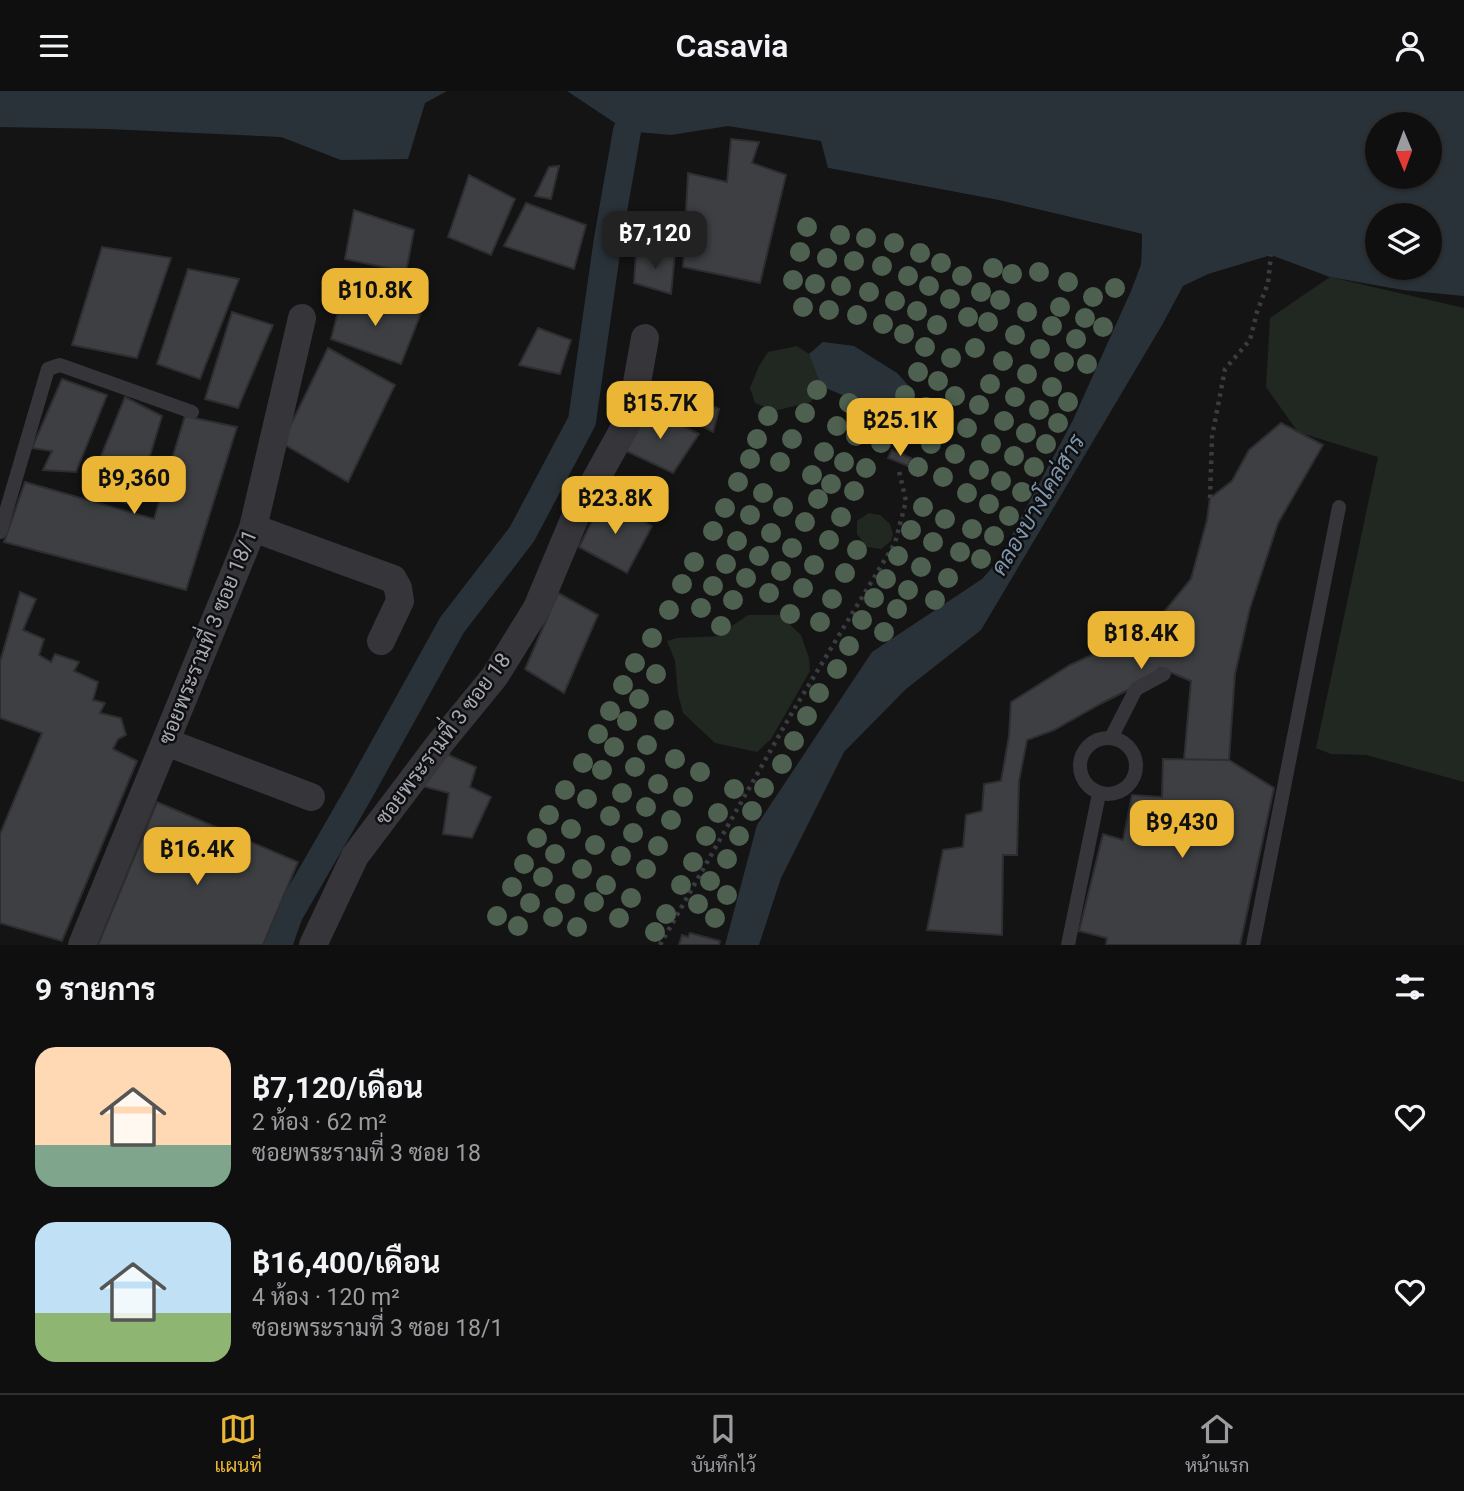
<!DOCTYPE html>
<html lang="th">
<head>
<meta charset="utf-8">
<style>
	body { margin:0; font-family:Roboto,Sarabun,sans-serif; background:#181819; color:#f1f3f6; height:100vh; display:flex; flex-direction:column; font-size:26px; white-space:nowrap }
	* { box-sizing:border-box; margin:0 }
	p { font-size:23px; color:#9b9c9f }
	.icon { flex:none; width:38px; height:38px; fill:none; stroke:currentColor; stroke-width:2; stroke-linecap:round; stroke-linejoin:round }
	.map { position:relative; height:854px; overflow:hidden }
	.details { display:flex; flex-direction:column; background:#0f0f10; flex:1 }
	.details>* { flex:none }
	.needle { width:46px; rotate:179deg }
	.controls { position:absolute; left:1365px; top:21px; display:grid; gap:14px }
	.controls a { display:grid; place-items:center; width:77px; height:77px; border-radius:50%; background:#0f0f10; box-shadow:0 2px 5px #0004,0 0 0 2px #2f2f30; font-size:35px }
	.price { position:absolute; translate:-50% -60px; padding:0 16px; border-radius:14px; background:#ebb636; color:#111; font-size:23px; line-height:46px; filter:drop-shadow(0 2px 4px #0008) }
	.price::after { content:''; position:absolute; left:50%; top:42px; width:21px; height:16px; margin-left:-10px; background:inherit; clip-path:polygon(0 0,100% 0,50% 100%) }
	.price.current { background:#222; color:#fff }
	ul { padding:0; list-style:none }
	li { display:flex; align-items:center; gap:21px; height:175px; padding:0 35px }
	li span { display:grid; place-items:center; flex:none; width:196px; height:140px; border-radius:21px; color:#555 }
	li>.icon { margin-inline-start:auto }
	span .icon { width:84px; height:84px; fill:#fffc; stroke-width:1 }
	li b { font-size:30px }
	h2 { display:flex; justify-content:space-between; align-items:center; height:84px; padding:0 35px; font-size:30px }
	header { display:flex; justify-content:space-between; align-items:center; height:91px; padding:0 35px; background:#0f0f10; font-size:32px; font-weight:600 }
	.tab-bar { display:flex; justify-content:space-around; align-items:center; height:98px; border-top:2px solid #2f2f30; background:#0f0f10; font-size:19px; color:#9b9c9f }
	.tab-bar a { display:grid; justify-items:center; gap:4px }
	.tab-bar .current { color:#ebb636 }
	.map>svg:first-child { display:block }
	.green { fill:#202821 }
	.water { fill:#2a3239; fill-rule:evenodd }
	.pier { fill:#141415 }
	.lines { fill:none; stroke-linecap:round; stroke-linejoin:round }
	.canal { stroke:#2a3239; stroke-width:28 }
	.building { fill:#3e3f42; stroke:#2e2e31; stroke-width:2 }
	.path { stroke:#3b3c41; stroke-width:4.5; stroke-dasharray:3.5 5; stroke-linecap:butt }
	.service { stroke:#35353a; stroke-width:14 }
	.minor { stroke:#35353a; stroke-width:28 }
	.tree { fill:#4e6150 }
	.labels { text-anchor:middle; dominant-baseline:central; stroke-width:5; stroke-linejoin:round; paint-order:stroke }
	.street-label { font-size:21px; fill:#a6aab5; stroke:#0f0f10 }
	.water-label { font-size:23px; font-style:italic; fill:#7e96af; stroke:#0f0f10 }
</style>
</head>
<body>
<header><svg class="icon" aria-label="menu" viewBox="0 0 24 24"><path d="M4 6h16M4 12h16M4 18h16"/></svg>Casavia<svg class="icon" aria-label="person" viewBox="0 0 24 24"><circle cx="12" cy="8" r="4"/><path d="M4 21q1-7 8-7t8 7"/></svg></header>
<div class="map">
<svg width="1464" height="854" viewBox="0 0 1464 854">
	<rect width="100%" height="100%" fill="#141415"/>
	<g class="green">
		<path d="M1330,186L1464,217V691L1366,664L1331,663L1316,657L1378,366L1298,341L1266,296L1270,227Z"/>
		<path d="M797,255L809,263L821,295L811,311L774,320L755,312L750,297L759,275L768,261Z"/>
		<path d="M869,422L880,424L890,433L893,443L891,450L881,458L867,456L857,443V430Z"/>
		<path d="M748,524H780L801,544L809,567L810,580L771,648L757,661L715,652L683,622L678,603L675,570L667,550L677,547L722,545L729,537Z"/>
	</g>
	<g class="water">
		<path d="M0,0H447L425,12L408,68L341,69L281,46L108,38L0,36Z"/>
		<path d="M567,0H1464V205L1403,199L1330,186L1271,164L1208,183L1183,195L1162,234L981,539L906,598L844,661L781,787L759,854H725L757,734L872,561L982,488L998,470L1073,329L1131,200L1141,173L1142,143L998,109L828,77L821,50L728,35L671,44L627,40ZM1377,33H1430V86H1377ZM1377,124H1430V177H1377Z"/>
		<path d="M823,251L854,255L897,282L909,295L895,314L873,317L821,295L809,263Z"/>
	</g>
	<path class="pier" d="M828,77L998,109L1142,143L1141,173L1134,192H1130L1137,172L1138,145L997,112L827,81Z"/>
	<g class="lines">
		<path class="canal" d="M278,854L289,823L361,698L452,534L522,443L582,330L608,148L627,40"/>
	</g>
	<g class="building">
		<path d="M731,48L759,51L752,72L786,84L760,192L683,176L688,82L727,91Z"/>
		<path d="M559,75L551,108L535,105L549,76Z"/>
		<path d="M469,84L515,108L491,164L448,146Z"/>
		<path d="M526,112L586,134L574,178L504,155Z"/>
		<path d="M354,119L414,139L406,181L345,168Z"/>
		<path d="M102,156L171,167L137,267L72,254Z"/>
		<path d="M636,161L675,162L671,203L634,192Z"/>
		<path d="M188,178L239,188L200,288L157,273Z"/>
		<path d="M342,205L421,222L401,273L331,248Z"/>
		<path d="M232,221L273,234L238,317L205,308Z"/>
		<path d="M538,237L571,249L560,283L519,274Z"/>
		<path d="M328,257L395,294L348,391L282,352Z"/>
		<path d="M62,288L107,304L76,381L43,379L52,360L32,357Z"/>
		<path d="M685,302L719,318L713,341L681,324Z"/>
		<path d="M125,306L162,325L135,414L103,406L111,384L97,375Z"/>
		<path d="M645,316L699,343L673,382L624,359Z"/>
		<path d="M185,325L237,336L186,499L4,451L25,391L154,428Z"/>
		<path d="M1281,332L1323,354L1278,432L1250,517L1235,583L1229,669H1184L1191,590L1160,577L1148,589L1102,612L1054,639L1027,649L1019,690L1017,764H1003L1002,844L927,839L943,759L963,756L966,724L982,720L984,693L1001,690L1009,645L1011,611L1070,574L1151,537L1191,488L1207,429L1210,407L1232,390L1249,359Z"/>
		<path d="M892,359L911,367L908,375L888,367Z"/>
		<path d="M604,406L652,435L627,482L579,456Z"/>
		<path d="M20,501L36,508L23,539L44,548L39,564L51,571L55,563L79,571L74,580L98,591L93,609L105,612L100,622L121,627L126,644L118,648L113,658L137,670L62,850L0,832V743L42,642L0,627V571Z"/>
		<path d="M558,502L598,524L564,602L525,578Z"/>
		<path d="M446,663L476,676L470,696L491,706L472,747L443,743L449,702L418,694Z"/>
		<path d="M1163,668L1229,669L1274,697L1240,854H1106L1107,847L1079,840L1103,743L1123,749L1132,704L1162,706Z"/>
		<path d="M157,711L298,771L263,854H98Z"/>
		<path d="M690,842L720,850L719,854H679L682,844L688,846Z"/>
	</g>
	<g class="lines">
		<g class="path">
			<path d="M1210,407L1212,346L1225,278L1250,249L1257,221L1268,192L1271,164"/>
			<path d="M660,854L793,620L895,452L906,410L899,380"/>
		</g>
		<g class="service">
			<path d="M0,441L48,278L60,274L192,321"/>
			<circle cx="1108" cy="675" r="28"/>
			<path d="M1111,647L1136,598L1164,583"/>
			<path d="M1068,854L1099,703"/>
			<path d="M1253,854L1339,416"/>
		</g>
		<g class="minor">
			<path d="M253,437L393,488L398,497L400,510L381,550"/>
			<path d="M166,651L311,706"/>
			<path d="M82,854L253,437L302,227"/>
			<path d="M313,854L355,765L441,651L495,585L537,517L576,424L631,325L645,247"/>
		</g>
	</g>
	<g class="tree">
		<circle cx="807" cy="136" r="10"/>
		<circle cx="840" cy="144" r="10"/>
		<circle cx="866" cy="147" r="10"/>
		<circle cx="894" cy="152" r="10"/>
		<circle cx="800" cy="161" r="10"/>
		<circle cx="920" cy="162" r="10"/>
		<circle cx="827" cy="167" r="10"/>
		<circle cx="854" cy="170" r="10"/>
		<circle cx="941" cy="172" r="10"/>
		<circle cx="882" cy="175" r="10"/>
		<circle cx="993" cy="177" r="10"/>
		<circle cx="1039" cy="181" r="10"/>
		<circle cx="1012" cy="183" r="10"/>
		<circle cx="908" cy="185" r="10"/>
		<circle cx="962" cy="185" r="10"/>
		<circle cx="793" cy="189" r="10"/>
		<circle cx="1068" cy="191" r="10"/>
		<circle cx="815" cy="193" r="10"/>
		<circle cx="841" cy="195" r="10"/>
		<circle cx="929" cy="195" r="10"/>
		<circle cx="1115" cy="197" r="10"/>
		<circle cx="869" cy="201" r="10"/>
		<circle cx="981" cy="201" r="10"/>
		<circle cx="1093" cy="206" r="10"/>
		<circle cx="950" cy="208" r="10"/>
		<circle cx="1000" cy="209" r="10"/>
		<circle cx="895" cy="210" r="10"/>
		<circle cx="803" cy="216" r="10"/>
		<circle cx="1060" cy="216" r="10"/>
		<circle cx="829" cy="219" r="10"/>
		<circle cx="917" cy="220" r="10"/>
		<circle cx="1027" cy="221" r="10"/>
		<circle cx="857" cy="224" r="10"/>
		<circle cx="968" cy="226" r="10"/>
		<circle cx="1085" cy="227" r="10"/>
		<circle cx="988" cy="231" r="10"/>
		<circle cx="883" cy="233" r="10"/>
		<circle cx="937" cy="234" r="10"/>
		<circle cx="1052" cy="235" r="10"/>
		<circle cx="1103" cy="236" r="10"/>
		<circle cx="904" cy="243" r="10"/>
		<circle cx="1015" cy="244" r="10"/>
		<circle cx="1076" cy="248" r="10"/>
		<circle cx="925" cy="256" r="10"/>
		<circle cx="975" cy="257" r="10"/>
		<circle cx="1040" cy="258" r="10"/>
		<circle cx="951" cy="267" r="10"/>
		<circle cx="1003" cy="270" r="10"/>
		<circle cx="1064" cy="271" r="10"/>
		<circle cx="1087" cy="273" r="10"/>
		<circle cx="918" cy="281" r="10"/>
		<circle cx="1027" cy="283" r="10"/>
		<circle cx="938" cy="290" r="10"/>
		<circle cx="990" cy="293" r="10"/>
		<circle cx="1052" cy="296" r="10"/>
		<circle cx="817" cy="299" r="10"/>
		<circle cx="905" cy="304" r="10"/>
		<circle cx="955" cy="305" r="10"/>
		<circle cx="1015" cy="306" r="10"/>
		<circle cx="1068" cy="311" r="10"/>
		<circle cx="849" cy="312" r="10"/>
		<circle cx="979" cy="314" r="10"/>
		<circle cx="926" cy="316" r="10"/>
		<circle cx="1039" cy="319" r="10"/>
		<circle cx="805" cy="322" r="10"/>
		<circle cx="868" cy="322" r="10"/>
		<circle cx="768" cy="325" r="10"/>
		<circle cx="943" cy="327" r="10"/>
		<circle cx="893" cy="330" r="10"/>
		<circle cx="1004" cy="330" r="10"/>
		<circle cx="1058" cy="332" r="10"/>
		<circle cx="837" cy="335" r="10"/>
		<circle cx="967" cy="337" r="10"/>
		<circle cx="914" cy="339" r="10"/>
		<circle cx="1026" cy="342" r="10"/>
		<circle cx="856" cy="345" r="10"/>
		<circle cx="757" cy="348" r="10"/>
		<circle cx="792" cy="348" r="10"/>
		<circle cx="881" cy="352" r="10"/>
		<circle cx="931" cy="353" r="10"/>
		<circle cx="991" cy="353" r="10"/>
		<circle cx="1046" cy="353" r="10"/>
		<circle cx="824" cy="361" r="10"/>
		<circle cx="955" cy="363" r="10"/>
		<circle cx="1014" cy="365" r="10"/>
		<circle cx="750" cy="368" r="10"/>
		<circle cx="780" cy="371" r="10"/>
		<circle cx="844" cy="371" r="10"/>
		<circle cx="918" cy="376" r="10"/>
		<circle cx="1034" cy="376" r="10"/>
		<circle cx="866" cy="377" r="10"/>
		<circle cx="979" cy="379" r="10"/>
		<circle cx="812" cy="384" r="10"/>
		<circle cx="943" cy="386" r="10"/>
		<circle cx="1001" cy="390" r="10"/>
		<circle cx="738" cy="391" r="10"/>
		<circle cx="831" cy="393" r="10"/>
		<circle cx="854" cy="400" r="10"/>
		<circle cx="1022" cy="401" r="10"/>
		<circle cx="763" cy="402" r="10"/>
		<circle cx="967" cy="402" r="10"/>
		<circle cx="818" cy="408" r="10"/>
		<circle cx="989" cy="413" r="10"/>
		<circle cx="783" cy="416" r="10"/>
		<circle cx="923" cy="416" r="10"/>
		<circle cx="725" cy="417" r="10"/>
		<circle cx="750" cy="424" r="10"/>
		<circle cx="1009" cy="425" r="10"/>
		<circle cx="841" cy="426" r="10"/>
		<circle cx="945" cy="428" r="10"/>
		<circle cx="805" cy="431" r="10"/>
		<circle cx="972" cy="438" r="10"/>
		<circle cx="911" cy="439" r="10"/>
		<circle cx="713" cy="440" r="10"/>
		<circle cx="771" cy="442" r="10"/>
		<circle cx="994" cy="445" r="10"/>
		<circle cx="829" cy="449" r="10"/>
		<circle cx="737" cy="450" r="10"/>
		<circle cx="933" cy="451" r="10"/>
		<circle cx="792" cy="457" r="10"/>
		<circle cx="857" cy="459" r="10"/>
		<circle cx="960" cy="461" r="10"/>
		<circle cx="759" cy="465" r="10"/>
		<circle cx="898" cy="465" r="10"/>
		<circle cx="981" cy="468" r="10"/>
		<circle cx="694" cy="471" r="10"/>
		<circle cx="726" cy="473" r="10"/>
		<circle cx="814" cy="474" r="10"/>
		<circle cx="921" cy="476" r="10"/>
		<circle cx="781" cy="480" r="10"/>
		<circle cx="845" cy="482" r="10"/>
		<circle cx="746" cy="487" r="10"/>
		<circle cx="948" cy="487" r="10"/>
		<circle cx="886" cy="488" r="10"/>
		<circle cx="682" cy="493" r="10"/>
		<circle cx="713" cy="495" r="10"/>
		<circle cx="803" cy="497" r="10"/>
		<circle cx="908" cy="499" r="10"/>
		<circle cx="769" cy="502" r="10"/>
		<circle cx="874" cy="507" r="10"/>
		<circle cx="832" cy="508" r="10"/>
		<circle cx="733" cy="509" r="10"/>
		<circle cx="935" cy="509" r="10"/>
		<circle cx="701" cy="517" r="10"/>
		<circle cx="897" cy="518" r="10"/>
		<circle cx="669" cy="519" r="10"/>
		<circle cx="790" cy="523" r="10"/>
		<circle cx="862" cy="529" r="10"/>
		<circle cx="820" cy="531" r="10"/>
		<circle cx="721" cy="535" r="10"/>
		<circle cx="884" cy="541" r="10"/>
		<circle cx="652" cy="547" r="10"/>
		<circle cx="849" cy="555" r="10"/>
		<circle cx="635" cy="572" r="10"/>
		<circle cx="837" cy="578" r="10"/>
		<circle cx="656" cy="583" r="10"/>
		<circle cx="623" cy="594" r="10"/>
		<circle cx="819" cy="602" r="10"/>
		<circle cx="639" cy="608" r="10"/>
		<circle cx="610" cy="620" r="10"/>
		<circle cx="807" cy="625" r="10"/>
		<circle cx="664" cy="629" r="10"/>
		<circle cx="627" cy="630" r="10"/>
		<circle cx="598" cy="643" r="10"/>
		<circle cx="794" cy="650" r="10"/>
		<circle cx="647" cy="654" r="10"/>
		<circle cx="614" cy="656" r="10"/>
		<circle cx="675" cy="668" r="10"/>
		<circle cx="583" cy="672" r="10"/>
		<circle cx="782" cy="673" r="10"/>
		<circle cx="635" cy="676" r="10"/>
		<circle cx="602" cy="679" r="10"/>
		<circle cx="700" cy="681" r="10"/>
		<circle cx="658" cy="693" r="10"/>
		<circle cx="764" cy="697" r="10"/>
		<circle cx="734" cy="698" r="10"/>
		<circle cx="565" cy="699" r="10"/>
		<circle cx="622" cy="702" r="10"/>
		<circle cx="683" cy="706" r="10"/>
		<circle cx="587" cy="708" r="10"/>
		<circle cx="646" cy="716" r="10"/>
		<circle cx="752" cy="720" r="10"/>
		<circle cx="718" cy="722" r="10"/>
		<circle cx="549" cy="724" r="10"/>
		<circle cx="610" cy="725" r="10"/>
		<circle cx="671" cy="729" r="10"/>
		<circle cx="571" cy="738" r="10"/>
		<circle cx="633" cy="742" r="10"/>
		<circle cx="706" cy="745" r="10"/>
		<circle cx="739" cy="745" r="10"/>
		<circle cx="537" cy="747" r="10"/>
		<circle cx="595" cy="754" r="10"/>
		<circle cx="658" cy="755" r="10"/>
		<circle cx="555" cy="763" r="10"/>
		<circle cx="621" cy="765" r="10"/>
		<circle cx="727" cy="768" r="10"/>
		<circle cx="693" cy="771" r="10"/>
		<circle cx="524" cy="773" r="10"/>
		<circle cx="582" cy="778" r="10"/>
		<circle cx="646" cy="778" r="10"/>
		<circle cx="543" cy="786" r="10"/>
		<circle cx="710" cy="790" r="10"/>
		<circle cx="606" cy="794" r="10"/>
		<circle cx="681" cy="794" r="10"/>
		<circle cx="512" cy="796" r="10"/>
		<circle cx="565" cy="803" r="10"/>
		<circle cx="727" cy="804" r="10"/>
		<circle cx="631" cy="807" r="10"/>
		<circle cx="594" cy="811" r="10"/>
		<circle cx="530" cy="812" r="10"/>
		<circle cx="698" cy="813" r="10"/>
		<circle cx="666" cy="823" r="10"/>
		<circle cx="497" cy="825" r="10"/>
		<circle cx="553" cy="826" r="10"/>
		<circle cx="619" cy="827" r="10"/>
		<circle cx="715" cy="827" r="10"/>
		<circle cx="518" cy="835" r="10"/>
		<circle cx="577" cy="836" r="10"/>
		<circle cx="655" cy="841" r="10"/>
	</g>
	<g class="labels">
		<g class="street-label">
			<text transform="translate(208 546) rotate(-68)">ซอยพระรามที่ 3 ซอย 18/1</text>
			<text transform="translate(443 648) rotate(-53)">ซอยพระรามที่ 3 ซอย 18</text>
		</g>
		<g class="water-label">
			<text transform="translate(1038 414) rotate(-59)">คลองบางโคล่สาร</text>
		</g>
	</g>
</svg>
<div class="controls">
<a><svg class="needle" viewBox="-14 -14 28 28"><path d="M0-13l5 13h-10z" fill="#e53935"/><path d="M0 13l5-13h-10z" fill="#9b9c9f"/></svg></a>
<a><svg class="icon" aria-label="layers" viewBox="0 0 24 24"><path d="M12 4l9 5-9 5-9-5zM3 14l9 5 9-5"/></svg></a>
</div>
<b class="price current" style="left:655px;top:180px">฿7,120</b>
<b class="price" style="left:375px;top:237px">฿10.8K</b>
<b class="price" style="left:660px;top:350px">฿15.7K</b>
<b class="price" style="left:900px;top:367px">฿25.1K</b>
<b class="price" style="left:134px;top:425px">฿9,360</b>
<b class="price" style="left:615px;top:445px">฿23.8K</b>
<b class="price" style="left:1141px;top:580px">฿18.4K</b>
<b class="price" style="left:1182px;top:769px">฿9,430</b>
<b class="price" style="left:197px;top:796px">฿16.4K</b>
</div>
<section class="details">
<h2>9 รายการ<svg class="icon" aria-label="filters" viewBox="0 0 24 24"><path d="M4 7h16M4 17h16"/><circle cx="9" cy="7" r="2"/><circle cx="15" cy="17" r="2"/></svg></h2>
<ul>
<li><span style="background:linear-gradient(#ffd9b3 70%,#7fa58c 0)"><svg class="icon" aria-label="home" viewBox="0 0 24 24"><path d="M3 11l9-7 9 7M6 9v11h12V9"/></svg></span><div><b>฿7,120/เดือน</b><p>2 ห้อง · 62 m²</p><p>ซอยพระรามที่ 3 ซอย 18</p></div><svg class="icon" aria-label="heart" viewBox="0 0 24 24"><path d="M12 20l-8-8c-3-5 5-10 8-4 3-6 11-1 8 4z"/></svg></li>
<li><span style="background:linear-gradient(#bfe0f5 65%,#8fb573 0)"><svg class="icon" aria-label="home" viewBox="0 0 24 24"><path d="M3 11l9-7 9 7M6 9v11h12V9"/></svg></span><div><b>฿16,400/เดือน</b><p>4 ห้อง · 120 m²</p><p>ซอยพระรามที่ 3 ซอย 18/1</p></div><svg class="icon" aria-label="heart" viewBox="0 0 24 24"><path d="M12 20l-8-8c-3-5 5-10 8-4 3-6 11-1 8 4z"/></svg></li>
</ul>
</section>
<nav class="tab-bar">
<a class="current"><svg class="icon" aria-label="map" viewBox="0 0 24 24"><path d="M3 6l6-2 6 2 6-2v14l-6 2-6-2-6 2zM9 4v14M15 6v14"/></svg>แผนที่</a>
<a><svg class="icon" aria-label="saved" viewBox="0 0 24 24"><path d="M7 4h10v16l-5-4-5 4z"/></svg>บันทึกไว้</a>
<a><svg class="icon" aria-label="home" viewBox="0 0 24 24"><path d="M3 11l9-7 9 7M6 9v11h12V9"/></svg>หน้าแรก</a>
</nav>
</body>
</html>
